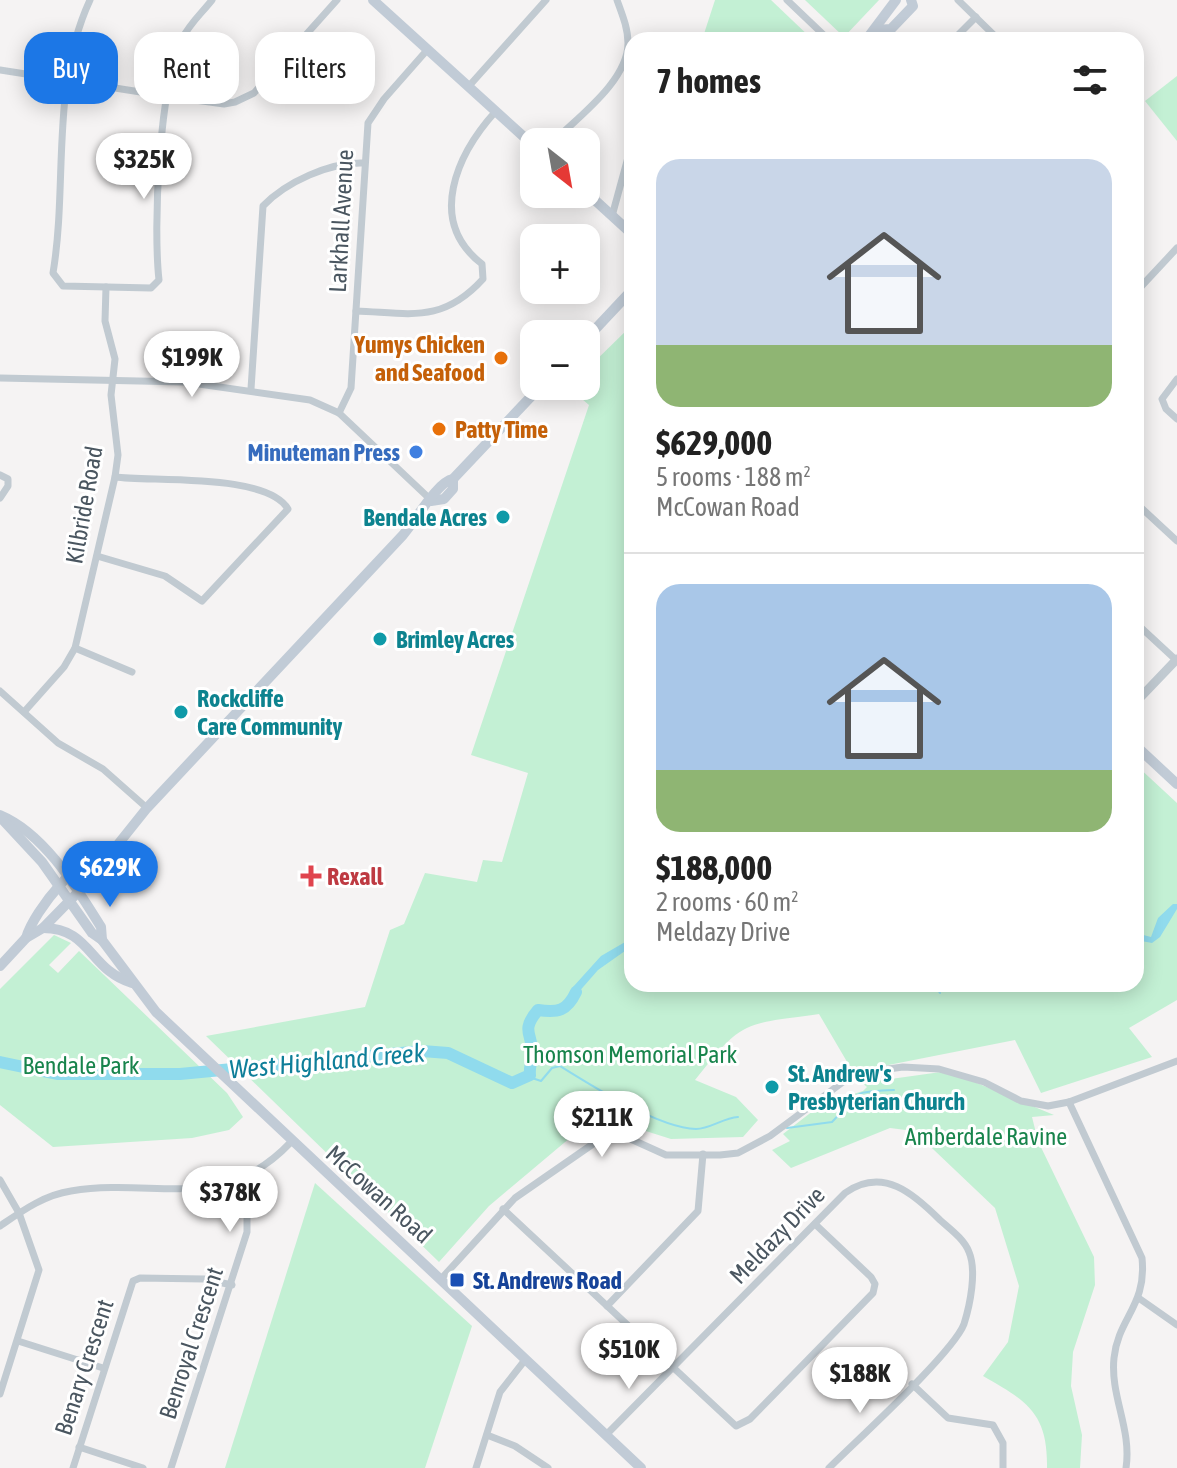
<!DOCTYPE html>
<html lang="en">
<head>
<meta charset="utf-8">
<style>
	body { margin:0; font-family:"Asap Condensed",sans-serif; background:#f6f6f6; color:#222; height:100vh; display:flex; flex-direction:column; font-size:30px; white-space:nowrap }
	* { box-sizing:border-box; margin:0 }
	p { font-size:26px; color:#767676 }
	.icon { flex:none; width:44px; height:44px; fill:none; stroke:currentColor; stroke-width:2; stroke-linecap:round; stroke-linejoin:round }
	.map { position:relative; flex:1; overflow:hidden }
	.drawer { position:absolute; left:624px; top:32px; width:520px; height:960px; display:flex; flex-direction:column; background:#fff; border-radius:24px; box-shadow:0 4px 20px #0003 }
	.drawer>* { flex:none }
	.top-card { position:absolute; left:24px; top:32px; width:480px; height:72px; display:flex; gap:16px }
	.needle { width:52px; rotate:149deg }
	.controls { position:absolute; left:520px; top:128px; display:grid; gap:16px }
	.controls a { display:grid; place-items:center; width:80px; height:80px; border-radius:16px; background:#fff; box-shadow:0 4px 20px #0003; font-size:40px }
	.price { position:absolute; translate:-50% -68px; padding:0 18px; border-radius:28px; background:#fff; color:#222; font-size:26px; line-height:52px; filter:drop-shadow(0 2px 4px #0008) }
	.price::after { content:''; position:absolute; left:50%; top:48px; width:24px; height:18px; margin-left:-12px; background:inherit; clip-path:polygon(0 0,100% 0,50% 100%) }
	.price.selected { background:#1c77e6; color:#fff }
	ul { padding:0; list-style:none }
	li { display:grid; align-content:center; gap:16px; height:424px; padding:0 32px }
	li+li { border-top:2px solid #e0e0e0 }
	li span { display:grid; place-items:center; height:248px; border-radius:24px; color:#555 }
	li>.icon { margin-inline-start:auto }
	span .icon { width:144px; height:144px; fill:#fffc; stroke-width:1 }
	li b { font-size:34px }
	h2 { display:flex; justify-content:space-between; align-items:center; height:96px; padding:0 32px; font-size:34px }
	.chip { padding:0 28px; border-radius:24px; background:#fff; box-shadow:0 4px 20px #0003; font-size:28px; line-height:72px }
	.chip.selected { background:#1c77e6; color:#fff }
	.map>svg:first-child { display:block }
	.green { fill:#c3f0d4 }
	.water { fill:#90dbed }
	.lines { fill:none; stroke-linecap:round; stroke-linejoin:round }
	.stream { stroke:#90dbed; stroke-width:2 }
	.river { stroke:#90dbed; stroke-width:12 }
	.minor { stroke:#c1cad1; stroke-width:7 }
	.tertiary { stroke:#c1cad1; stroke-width:9 }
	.secondary { stroke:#c1cbd6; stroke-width:10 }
	.food-dot { fill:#e8710a; stroke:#fff; stroke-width:3 }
	.shop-dot { fill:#3f7fe0; stroke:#fff; stroke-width:3 }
	.culture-dot { fill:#0f9aa8; stroke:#fff; stroke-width:3 }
	.health-dot { fill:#e0444e; stroke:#fff; stroke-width:3 }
	.transit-dot { fill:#1a4fb4; stroke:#fff; stroke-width:3 }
	.labels { text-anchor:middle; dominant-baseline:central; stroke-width:6; stroke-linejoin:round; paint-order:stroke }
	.street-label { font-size:24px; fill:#4a5660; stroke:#fff }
	.food-label { font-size:24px; font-weight:bold; fill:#c56008; stroke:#fff; text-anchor:end }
	.shop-label { font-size:24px; font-weight:bold; fill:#366cbe; stroke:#fff; text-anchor:end }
	.culture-label { font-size:24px; font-weight:bold; fill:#0d838f; stroke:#fff; text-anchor:start }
	.health-label { font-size:24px; font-weight:bold; fill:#be3a42; stroke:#fff; text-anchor:start }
	.park-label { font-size:24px; fill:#18844c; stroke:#fff }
	.transit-label { font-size:24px; font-weight:bold; fill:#164399; stroke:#fff; text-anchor:start }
	.water-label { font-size:26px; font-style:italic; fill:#0e7e99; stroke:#fff }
</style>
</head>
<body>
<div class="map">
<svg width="1177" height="1468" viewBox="0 0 1177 1468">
	<rect width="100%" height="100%" fill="#f5f3f3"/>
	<g class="green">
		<path d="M715,0H771L813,40H702Z"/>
		<path d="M805,0H879L844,37Z"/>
		<path d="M1177,76V141L1145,101Z"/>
		<path d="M632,325V984H1136V765L1177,803V1000L1129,1028L1152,1057L1041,1093L1015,1040L853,1072L819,1014C743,1025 744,1018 695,1080L736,1097L758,1120L743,1137L671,1139L611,1120L577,1132L489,1206L439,1262L206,1036L365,1007L390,930L404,924L425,873L477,882L483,860L502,862L528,773L471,755L589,405L568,387L586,386V370Z"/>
		<path d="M54,935L71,943L49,965L58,973L79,951L227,1093L243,1117L229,1130L192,1138L53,1147L0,1105V989Z"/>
		<path d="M948,1071L1054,1115L1032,1117L1038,1141L1094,1257L1095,1285L1073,1352L1071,1386L1082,1435L1080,1468H1047C1048,1413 1027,1401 983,1376L1008,1342L1019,1286L995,1208L914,1131L890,1128L791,1168L772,1150L790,1141L783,1134L822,1104L863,1091L867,1087L862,1083Z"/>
		<path d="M315,1183L472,1326L425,1468H225Z"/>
	</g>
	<g class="water">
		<path d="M1173,904H1177V909L1160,937L1152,943L1136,940V933L1151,937L1158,918Z"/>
		<path d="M632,938V946L598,970L577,994L573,987L601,956Z"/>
	</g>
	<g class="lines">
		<g class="stream">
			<path d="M934,984L940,993"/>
			<path d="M529,1077L541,1081L552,1068L560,1066C592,1086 659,1128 696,1129C710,1129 723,1118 738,1117"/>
			<path d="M787,1128L832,1122C862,1092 847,1092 894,1090"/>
		</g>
		<path class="river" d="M0,1062L57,1074H180L422,1051L448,1053L512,1083L530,1075C529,1067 532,1062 532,1054C534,1035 519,1032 538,1010C558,1013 567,1011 576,992"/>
		<g class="minor">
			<path d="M90,0C50,86 68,183 53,273L63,286L151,288L159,280C153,226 159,88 182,39C190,23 201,14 212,0"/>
			<path d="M787,0L829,40"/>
			<path d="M958,0L999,40"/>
			<path d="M953,40L976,17"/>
			<path d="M0,70L166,96L224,104L235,102L254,93L337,0"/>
			<path d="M469,86L546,0"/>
			<path d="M553,142C578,117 628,81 628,43C628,28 622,14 617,0"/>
			<path d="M612,216L632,143"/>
			<path d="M1136,292L1177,248"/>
			<path d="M356,311C410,313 442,324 483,279L482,264C426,221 457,154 496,111"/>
			<path d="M0,378L185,382L310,400L339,413L431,500"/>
			<path d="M1177,379L1162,399L1166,409L1177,419"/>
			<path d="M251,389L263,206C286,182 330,162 363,163"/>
			<path d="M339,413L351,388L368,123L384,99L428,49"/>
			<path d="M0,475L8,479V486L0,498"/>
			<path d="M1136,503L1177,541"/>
			<path d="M97,556L165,576L202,601L288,509C267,473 152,482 115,477"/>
			<path d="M1136,623L1176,660"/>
			<path d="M75,648L132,672"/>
			<path d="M0,691L58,743L103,769L147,808"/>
			<path d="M24,712L64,667L75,648L115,477L118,455L111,395L115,359L105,321L106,287"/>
			<path d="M1069,1102L1142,1258C1147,1306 1118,1318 1114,1358C1110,1396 1132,1429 1126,1468"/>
			<path d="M0,1180L19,1213L39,1270L0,1394"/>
			<path d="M503,1209L736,1426L750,1419L873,1293L875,1284L871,1277L815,1224"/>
			<path d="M0,1226C22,1211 44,1195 71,1191C158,1177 222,1215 291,1142"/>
			<path d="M441,1279L515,1198L603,1137L624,1136L666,1155H720L738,1153L770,1136L847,1079L866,1072L903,1067L939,1069L984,1082L1021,1101L1048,1106L1069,1102L1177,1061"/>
			<path d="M1140,1299L1177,1325"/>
			<path d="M607,1306L698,1211L703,1154"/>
			<path d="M18,1341L103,1368"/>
			<path d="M912,1384L948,1418L993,1425L1003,1443V1468"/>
			<path d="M487,1435L515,1446L548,1468"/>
			<path d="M606,1435L845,1193C883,1166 914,1194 940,1220C950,1229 964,1239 969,1252C977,1271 970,1305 964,1324C953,1353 856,1441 829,1468"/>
			<path d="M79,1447L143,1468"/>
			<path d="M73,1468L133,1281L140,1278L204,1279L232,1285"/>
			<path d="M171,1468L247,1232V1209L237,1182"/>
			<path d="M476,1468L500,1392L525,1360"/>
		</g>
		<path class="tertiary" d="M1136,702L1177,659"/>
		<g class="secondary">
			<path d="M373,0L534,146"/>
			<path d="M876,30L891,29L913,6L911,0"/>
			<path d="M866,40L896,0"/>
			<path d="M586,192L632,234"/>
			<path d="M586,339L632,290"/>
			<path d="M431,501L444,499L453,489V479"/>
			<path d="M1136,746L1177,784"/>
			<path d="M0,815C45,834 76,887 101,927L102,940"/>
			<path d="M0,817L42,862L92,933L102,940L156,1012L641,1468"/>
			<path d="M43,928C91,928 89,970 132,983"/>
			<path d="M26,938C34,910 82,852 111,849"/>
			<path d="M0,966L26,938L43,928L87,883L147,808L403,535C416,520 437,482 453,479L541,386"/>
		</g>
	</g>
	<g class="food-dot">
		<circle cx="501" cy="358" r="8"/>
		<circle cx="439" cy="429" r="8"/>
	</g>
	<circle class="shop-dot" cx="416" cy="452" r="8"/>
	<g class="culture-dot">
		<circle cx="503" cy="517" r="8"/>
		<circle cx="380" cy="639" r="8"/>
		<circle cx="181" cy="712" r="8"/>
		<circle cx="772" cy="1087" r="8"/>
	</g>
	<path class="health-dot" d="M307 864h8v8h8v8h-8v8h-8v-8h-8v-8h8z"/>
	<rect class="transit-dot" x="449" y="1272" width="16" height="16" rx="4"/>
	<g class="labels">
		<g class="street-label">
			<text transform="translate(341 221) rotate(-87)">Larkhall Avenue</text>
			<text transform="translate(84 505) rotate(-80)">Kilbride Road</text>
			<text transform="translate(379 1194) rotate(42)">McCowan Road</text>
			<text transform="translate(777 1235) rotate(-46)">Meldazy Drive</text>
			<text transform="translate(191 1343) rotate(-72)">Benroyal Crescent</text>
			<text transform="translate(84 1367) rotate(-72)">Benary Crescent</text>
		</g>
		<g class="food-label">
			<text x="485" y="344">Yumys Chicken<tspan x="485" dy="28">and Seafood</tspan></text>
			<text x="455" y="429" text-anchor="start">Patty Time</text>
		</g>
		<g class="shop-label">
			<text x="400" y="452">Minuteman Press</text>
		</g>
		<g class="culture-label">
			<text x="487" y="517" text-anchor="end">Bendale Acres</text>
			<text x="396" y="639">Brimley Acres</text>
			<text x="197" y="698">Rockcliffe<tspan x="197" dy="28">Care Community</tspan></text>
			<text x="788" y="1073">St. Andrew's<tspan x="788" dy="28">Presbyterian Church</tspan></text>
		</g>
		<g class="health-label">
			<text x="327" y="876">Rexall</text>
		</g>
		<g class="park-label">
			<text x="630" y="1054">Thomson Memorial Park</text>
			<text x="81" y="1065">Bendale Park</text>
			<text x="986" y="1136">Amberdale Ravine</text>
		</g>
		<g class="transit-label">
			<text x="473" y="1280">St. Andrews Road</text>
		</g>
		<g class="water-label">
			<text transform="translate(327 1061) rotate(-5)">West Highland Creek</text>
		</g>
	</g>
</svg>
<div class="controls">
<a><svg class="needle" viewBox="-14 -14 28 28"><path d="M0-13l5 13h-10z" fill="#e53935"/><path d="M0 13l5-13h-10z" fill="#767676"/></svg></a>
<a>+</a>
<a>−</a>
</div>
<b class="price" style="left:144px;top:201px">$325K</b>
<b class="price" style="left:192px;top:399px">$199K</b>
<b class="price selected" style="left:110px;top:909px">$629K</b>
<b class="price" style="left:602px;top:1159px">$211K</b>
<b class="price" style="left:230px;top:1234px">$378K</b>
<b class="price" style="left:629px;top:1391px">$510K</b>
<b class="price" style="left:860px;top:1415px">$188K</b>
<div class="top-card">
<a class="chip selected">Buy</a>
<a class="chip">Rent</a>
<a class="chip">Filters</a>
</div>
<section class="drawer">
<h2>7 homes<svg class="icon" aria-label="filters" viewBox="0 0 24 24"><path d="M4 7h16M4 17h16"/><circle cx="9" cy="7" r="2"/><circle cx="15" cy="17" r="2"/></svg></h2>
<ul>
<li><span style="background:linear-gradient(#c9d6e8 75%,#8fb573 0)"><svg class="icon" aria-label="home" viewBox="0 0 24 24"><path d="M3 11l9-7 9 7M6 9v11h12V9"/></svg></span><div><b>$629,000</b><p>5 rooms · 188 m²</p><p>McCowan Road</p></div></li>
<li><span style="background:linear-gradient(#a9c7e8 75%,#8fb573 0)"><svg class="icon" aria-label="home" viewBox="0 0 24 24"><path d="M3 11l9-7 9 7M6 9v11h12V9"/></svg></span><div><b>$188,000</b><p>2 rooms · 60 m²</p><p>Meldazy Drive</p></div></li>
</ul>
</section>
</div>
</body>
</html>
